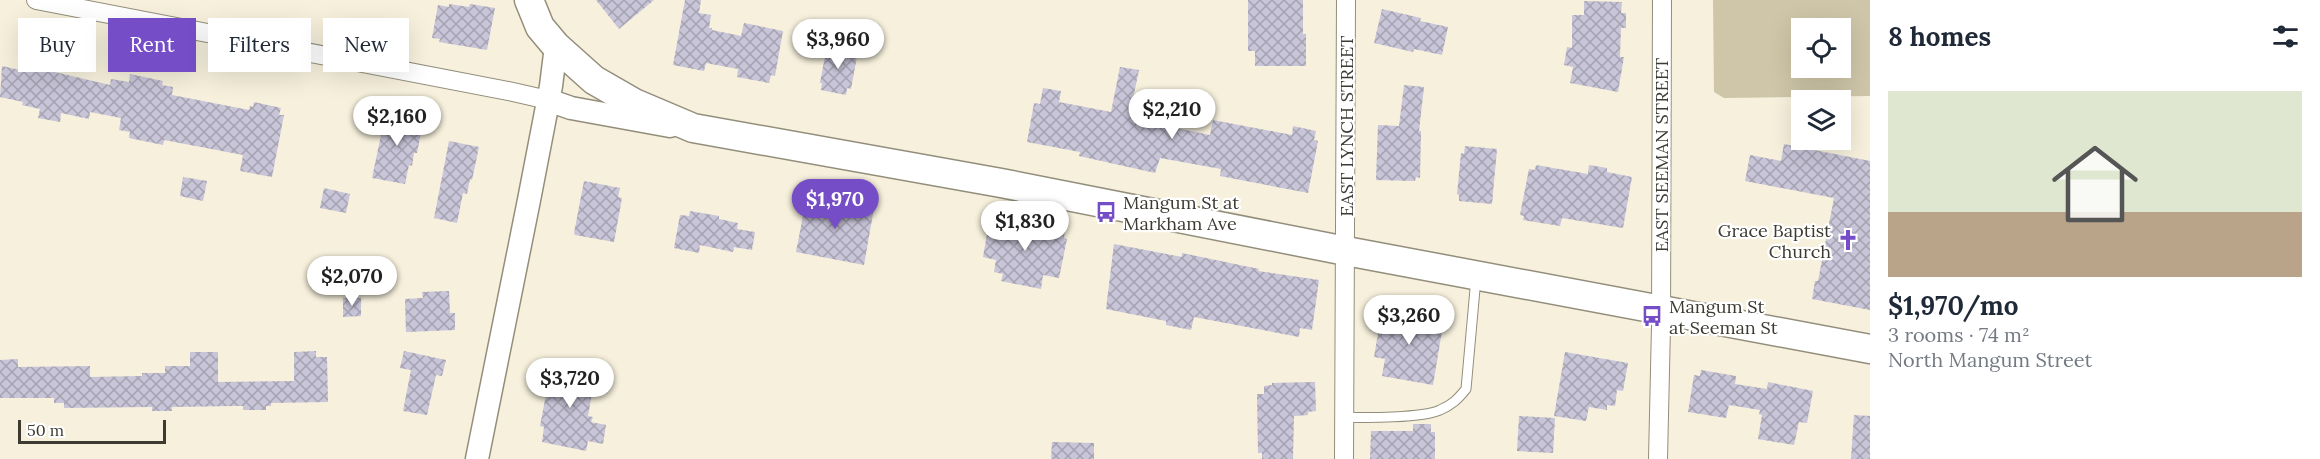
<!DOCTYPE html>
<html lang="en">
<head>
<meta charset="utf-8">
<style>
	body { margin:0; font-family:Lora,serif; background:#f6f6f7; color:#1f2937; height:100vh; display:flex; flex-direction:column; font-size:22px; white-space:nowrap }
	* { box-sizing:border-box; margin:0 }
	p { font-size:20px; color:#747a83 }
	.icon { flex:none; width:33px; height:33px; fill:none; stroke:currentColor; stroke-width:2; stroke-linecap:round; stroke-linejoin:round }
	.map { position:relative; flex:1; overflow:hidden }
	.sheet { display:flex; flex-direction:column; background:#fff; width:450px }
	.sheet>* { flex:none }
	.hud { position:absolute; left:18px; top:18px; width:570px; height:54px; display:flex; gap:12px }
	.buttons { position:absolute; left:1791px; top:18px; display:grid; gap:12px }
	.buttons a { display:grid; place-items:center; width:60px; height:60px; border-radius:0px; background:#fff; box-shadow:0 6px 24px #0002; font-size:30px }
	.scale { position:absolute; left:18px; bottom:15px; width:148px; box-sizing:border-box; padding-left:6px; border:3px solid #3d3a32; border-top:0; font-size:16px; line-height:21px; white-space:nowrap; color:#3d3a32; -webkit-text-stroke:4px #fff; paint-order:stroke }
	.price { position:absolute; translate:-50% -51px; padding:0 14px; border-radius:21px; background:#fff; color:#222; font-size:20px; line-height:39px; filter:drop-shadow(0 2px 3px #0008) }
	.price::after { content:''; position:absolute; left:50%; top:36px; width:18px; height:14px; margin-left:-9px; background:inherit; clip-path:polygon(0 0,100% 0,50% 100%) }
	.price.active { background:#754dc6; color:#fff }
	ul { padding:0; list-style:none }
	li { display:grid; align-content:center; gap:12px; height:318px; padding:0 18px }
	li span { display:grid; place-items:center; height:186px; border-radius:0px; color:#555 }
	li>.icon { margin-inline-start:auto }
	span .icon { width:108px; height:108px; fill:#fffc; stroke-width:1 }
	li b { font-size:26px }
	h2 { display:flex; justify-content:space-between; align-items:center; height:72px; padding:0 18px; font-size:26px }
	.tag { padding:0 21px; border-radius:0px; background:#fff; box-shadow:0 6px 24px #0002; font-size:21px; line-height:54px }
	.tag.active { background:#754dc6; color:#fff }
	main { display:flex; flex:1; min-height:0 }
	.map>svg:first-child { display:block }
	.pitch { fill:#cfc6a9; fill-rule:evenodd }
	.building { fill:url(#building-cross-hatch) }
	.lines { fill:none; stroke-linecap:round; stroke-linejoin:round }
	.service-casing { stroke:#938e7b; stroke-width:11 }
	.minor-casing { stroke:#938e7b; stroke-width:20 }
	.tertiary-casing { stroke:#938e7b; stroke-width:25 }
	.primary-casing { stroke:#938e7b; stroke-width:31 }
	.service { stroke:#fff; stroke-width:9 }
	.minor { stroke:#fff; stroke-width:18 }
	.tertiary { stroke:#fff; stroke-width:22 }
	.primary { stroke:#fff; stroke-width:28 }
	.labels { text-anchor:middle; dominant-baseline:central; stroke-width:4.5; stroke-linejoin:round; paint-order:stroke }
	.street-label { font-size:18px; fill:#3d3a32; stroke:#fff }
	.poi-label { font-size:18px; fill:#3d3a32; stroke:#fff; text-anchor:start }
</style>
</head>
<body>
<main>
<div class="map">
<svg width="1870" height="459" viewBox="0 0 1870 459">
	<defs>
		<pattern id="building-cross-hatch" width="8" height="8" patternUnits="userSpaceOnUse" patternTransform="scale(1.5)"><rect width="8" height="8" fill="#c9c5d9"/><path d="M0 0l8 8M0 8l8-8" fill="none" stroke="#a4a1b1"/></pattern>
	</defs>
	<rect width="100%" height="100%" fill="#f6f0dc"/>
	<path class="pitch" d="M1713,0H1870V96L1724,98L1714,92ZM1802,28H1840V68H1802Z"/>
	<g class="building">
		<path d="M596,0H654L619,29Z"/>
		<path d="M685,0H701L699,13L711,15L709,28H712V30L741,36L744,23L783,31L775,76L771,75L769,83L737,77L738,69L706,63L704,71L673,65Z"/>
		<path d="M1248,0H1303V34H1306V66H1255V51H1248Z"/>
		<path d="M1584,1L1622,2L1621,13H1626V28H1621L1620,57H1624L1618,92L1570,83L1573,67L1564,65L1567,47L1572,48V15H1584Z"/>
		<path d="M449,4L469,7L470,4L495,8L487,50L439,42L440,39L432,38L438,5L449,7Z"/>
		<path d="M1382,9L1421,18L1420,21L1448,27L1442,55L1414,49L1413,52L1374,43Z"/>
		<path d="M827,45L858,51L851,89L847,88L846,95L821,90L822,83H820Z"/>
		<path d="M2,66L29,72V69L42,71V69L110,85L111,79L129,82L130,74L163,81L162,85L173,87L172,95L249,110L250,106L253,107L254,102L281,108L279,115H284L272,177L240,171L243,155L164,140L163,145L129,138L130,132L119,130L121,118L90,112L89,119L61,113L60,122L38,118L40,109L22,105L23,102L0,97Z"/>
		<path d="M1120,67L1139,70L1132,103L1154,107L1153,113L1168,116L1166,126L1210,135L1213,120L1292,135L1293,126L1316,131L1314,140L1318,141L1308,193L1220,176L1221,169L1160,158L1155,173L1079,156L1080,152L1027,142L1034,103L1040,104L1043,88L1061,91L1059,102L1111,112Z"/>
		<path d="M1404,85L1424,87L1419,131H1421L1420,178L1416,177L1415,181L1376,180L1378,125L1399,126Z"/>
		<path d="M386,111L424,118L417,153H414L412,166L409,165L405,184L372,178Z"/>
		<path d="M449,141L479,147L472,180L470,179L467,194L463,193L457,223L434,218Z"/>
		<path d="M1784,144L1870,161V310L1812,299L1815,281H1818L1834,198L1745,181L1750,155L1781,161Z"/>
		<path d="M1465,146L1497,149L1492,204L1459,201V195L1457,194L1461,153L1464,154Z"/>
		<path d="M1536,165L1588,174L1589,165L1607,168V172L1632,177L1623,228L1562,218L1560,226L1523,220L1524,216L1520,215L1529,169L1535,170Z"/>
		<path d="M183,177L207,181L203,201L180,196Z"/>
		<path d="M584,181L620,188L618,197L622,198L614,242L575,235L574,233Z"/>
		<path d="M324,188L350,194L346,213L320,208Z"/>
		<path d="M807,195L874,208L864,265L796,252Z"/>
		<path d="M690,211L719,216V219L738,223L737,229L755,232L752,250L734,247L733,252L700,245L699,253L674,248L680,215L689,216Z"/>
		<path d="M990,217L1065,231L1064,238L1067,239L1059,278L1043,275L1041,289L1001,281L1003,274L994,272L996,260L983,257Z"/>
		<path d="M1114,244L1182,257V253L1259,269L1258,271L1319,280L1312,330L1300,328L1299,337L1194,317L1191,330L1166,325V321L1106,309Z"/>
		<path d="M449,291L450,313H455V330L406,332L405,299L423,298L422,292Z"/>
		<path d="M343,298H361V316L343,317Z"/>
		<path d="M1382,310L1444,319L1433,385L1382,376L1385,359L1374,357Z"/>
		<path d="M316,351V357H327L328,402L271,403V406H266V410H243V406H236L172,407V411H152V407L64,408V403H54V398H0V360L18,359V367L90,366V377L142,376V373H165V366H190V352H218V382L294,381V352Z"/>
		<path d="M404,351L446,360L442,376L436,375L427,415L403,411L411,370L400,368Z"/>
		<path d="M1565,352L1628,363L1623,391L1617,390L1615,406L1607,405V410L1589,407L1586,421L1554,416Z"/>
		<path d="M552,363L596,371L588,416L593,417L591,422L606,425L603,444L588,441L586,451L542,442L544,427L540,426Z"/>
		<path d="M1701,370L1736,376L1735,384L1767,389L1768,382L1813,391L1807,423L1799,422L1794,445L1758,439L1762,415L1759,414L1760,410L1729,405L1726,418L1688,412L1694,375L1700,376Z"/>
		<path d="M1315,382L1316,411L1308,412V415L1294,416L1293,459H1262V453H1258L1257,394H1264V386L1272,385V383Z"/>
		<path d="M1854,415L1870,416V459H1851Z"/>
		<path d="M1519,416L1555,418L1553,453L1517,451Z"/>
		<path d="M1413,424H1431V432H1435V459H1370L1371,431H1413Z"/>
		<path d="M1052,442L1094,443V459H1051Z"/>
	</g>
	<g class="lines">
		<defs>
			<path id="service" d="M1345,417C1365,418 1423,418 1440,410C1452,405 1458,399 1466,389L1476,278"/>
			<g id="minor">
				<path d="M36,0L513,92L548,100"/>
				<path d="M1344,459L1346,0"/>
				<path d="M1658,459L1661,326L1662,0"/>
			</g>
			<g id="tertiary">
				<path d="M548,100L571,108L670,126"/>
				<path d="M477,459L529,200L551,86L556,46"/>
			</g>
			<path id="primary" d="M529,0L540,27L556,46L594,80L634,103L693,128L1001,183L1346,251L1870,349"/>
		</defs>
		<use href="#service" class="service-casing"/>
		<use href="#minor" class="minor-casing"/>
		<use href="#tertiary" class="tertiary-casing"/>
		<use href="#primary" class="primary-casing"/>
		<use href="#service" class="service"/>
		<use href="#minor" class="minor"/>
		<use href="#tertiary" class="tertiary"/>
		<use href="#primary" class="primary"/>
	</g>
	<defs>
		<symbol id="bus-bare" viewBox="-9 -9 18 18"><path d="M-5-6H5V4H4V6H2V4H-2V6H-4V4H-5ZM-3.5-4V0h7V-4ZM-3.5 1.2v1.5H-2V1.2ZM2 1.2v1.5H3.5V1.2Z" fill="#754dc6" stroke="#fff" stroke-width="2.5" paint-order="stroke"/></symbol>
		<symbol id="church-bare" viewBox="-9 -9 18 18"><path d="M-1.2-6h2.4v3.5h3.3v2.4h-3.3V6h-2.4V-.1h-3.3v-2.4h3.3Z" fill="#754dc6" stroke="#fff" stroke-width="2.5" paint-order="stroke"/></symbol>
	</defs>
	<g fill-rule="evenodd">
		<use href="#bus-bare" x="1091" y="197" width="30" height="30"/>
		<use href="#church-bare" x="1833" y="225" width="30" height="30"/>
		<use href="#bus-bare" x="1637" y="301" width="30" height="30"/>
	</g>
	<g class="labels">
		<g class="street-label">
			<text transform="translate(1346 126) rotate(-90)">EAST LYNCH STREET</text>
			<text transform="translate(1661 155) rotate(-90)">EAST SEEMAN STREET</text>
		</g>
		<g class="poi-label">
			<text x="1123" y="202">Mangum St at<tspan x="1123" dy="21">Markham Ave</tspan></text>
			<text x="1831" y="230" text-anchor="end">Grace Baptist<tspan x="1831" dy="21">Church</tspan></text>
			<text x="1669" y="306">Mangum St<tspan x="1669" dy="21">at Seeman St</tspan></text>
		</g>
	</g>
</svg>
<div class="buttons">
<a><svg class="icon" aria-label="locate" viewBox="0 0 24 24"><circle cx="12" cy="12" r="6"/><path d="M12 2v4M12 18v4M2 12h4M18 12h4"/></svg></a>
<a><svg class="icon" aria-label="layers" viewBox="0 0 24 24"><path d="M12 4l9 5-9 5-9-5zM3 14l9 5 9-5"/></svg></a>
</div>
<div class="scale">50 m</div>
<b class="price" style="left:838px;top:70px">$3,960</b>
<b class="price" style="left:1172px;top:140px">$2,210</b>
<b class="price" style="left:397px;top:147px">$2,160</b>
<b class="price active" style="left:835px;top:230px">$1,970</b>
<b class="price" style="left:1025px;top:252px">$1,830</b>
<b class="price" style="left:352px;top:307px">$2,070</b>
<b class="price" style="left:1409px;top:346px">$3,260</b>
<b class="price" style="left:570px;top:409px">$3,720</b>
<div class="hud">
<a class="tag">Buy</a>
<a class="tag active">Rent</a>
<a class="tag">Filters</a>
<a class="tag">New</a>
</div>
</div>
<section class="sheet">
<h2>8 homes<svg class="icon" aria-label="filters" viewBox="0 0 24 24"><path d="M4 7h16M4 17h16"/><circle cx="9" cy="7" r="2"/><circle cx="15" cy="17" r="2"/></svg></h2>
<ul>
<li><span style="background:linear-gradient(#dfe7d0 65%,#b9a48a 0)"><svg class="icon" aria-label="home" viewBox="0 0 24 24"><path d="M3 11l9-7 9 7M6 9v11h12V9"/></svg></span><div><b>$1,970/mo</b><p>3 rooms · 74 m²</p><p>North Mangum Street</p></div></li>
</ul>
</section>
</main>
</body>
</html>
